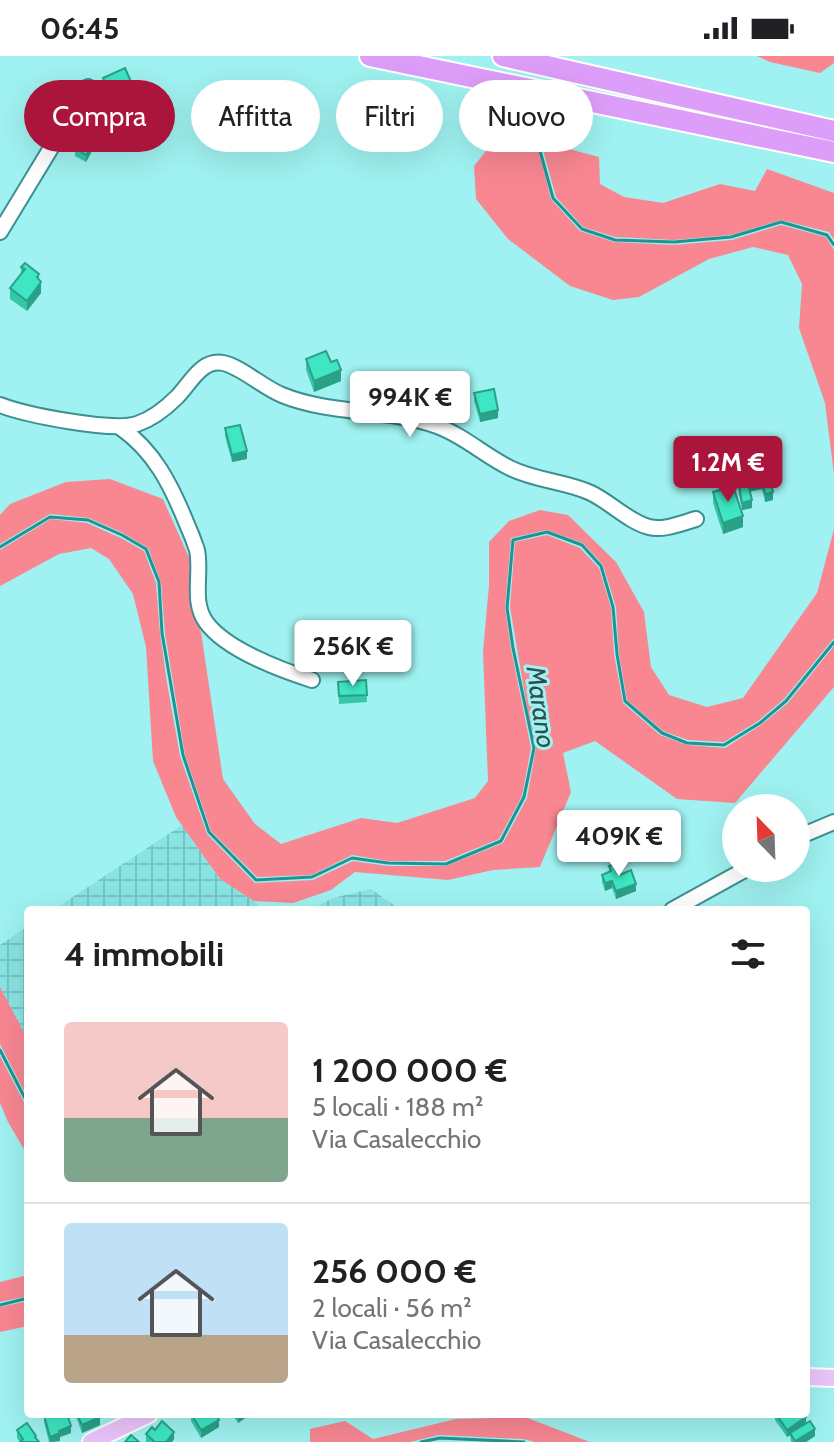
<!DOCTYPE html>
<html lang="it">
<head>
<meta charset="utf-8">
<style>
	body { margin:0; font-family:Cabin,sans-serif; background:#f2f2f2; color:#202124; height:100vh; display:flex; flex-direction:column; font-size:30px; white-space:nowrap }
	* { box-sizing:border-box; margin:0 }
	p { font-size:26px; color:#757577 }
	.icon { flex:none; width:44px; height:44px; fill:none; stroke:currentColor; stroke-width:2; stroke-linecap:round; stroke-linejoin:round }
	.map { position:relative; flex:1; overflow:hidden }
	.panel { position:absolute; left:24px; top:850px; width:786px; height:512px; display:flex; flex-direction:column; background:#fff; border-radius:8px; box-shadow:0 8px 32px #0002 }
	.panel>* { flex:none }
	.banner { position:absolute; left:24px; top:24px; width:786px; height:72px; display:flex; gap:16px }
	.needle { width:52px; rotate:337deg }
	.buttons { position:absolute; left:722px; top:738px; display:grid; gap:16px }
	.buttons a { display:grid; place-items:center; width:88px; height:88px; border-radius:50%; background:#fff; box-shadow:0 8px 32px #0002; font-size:40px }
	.price { position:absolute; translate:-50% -68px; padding:0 18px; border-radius:8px; background:#fff; color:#222; font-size:26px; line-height:52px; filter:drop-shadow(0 2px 4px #0008) }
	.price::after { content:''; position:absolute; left:50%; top:48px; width:24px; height:18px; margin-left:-12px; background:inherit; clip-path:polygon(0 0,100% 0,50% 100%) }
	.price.current { background:#ab153b; color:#fff }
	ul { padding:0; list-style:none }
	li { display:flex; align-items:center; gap:24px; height:200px; padding:0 40px }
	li+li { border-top:2px solid #e0e0e0 }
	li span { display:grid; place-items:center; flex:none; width:224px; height:160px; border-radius:8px; color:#555 }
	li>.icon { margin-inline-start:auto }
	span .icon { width:96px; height:96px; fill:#fffc; stroke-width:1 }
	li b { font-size:34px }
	h2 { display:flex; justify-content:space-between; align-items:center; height:96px; padding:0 40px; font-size:34px }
	.pill { padding:0 28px; border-radius:36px; background:#fff; box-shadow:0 8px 32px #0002; font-size:28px; line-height:72px }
	.pill.current { background:#ab153b; color:#fff }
	.status { display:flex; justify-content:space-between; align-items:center; height:56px; padding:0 40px; background:#fff; direction:ltr }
	.status svg { height:22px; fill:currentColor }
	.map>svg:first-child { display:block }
	.industrial { fill:url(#industrial-grid) }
	.green { fill:#f88792 }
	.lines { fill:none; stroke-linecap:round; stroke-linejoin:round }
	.stream { stroke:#239292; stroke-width:3 }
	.minor-casing { stroke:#3c9090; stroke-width:18 }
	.major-casing { stroke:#fff; stroke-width:20 }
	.highway-casing { stroke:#fff; stroke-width:24 }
	.minor { stroke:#fff; stroke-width:14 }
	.major { stroke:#ebc5fb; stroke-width:16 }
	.highway { stroke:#dd9ef9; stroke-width:20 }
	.wall { fill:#35c6a8 }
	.shaded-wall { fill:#2ba188 }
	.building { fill:#3ee6c3; stroke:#2ba188; stroke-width:2 }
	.labels { text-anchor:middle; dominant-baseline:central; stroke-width:6; stroke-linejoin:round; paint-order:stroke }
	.water-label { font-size:26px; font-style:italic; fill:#304d4d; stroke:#9ff2f1 }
</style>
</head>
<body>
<div class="status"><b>06:45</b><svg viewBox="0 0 49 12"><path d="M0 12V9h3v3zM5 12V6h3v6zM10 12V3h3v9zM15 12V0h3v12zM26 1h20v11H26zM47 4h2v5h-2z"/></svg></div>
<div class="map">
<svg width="834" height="1386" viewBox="0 0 834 1386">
	<defs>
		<pattern id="industrial-grid" width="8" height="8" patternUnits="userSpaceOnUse" patternTransform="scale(2)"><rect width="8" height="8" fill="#89e5e4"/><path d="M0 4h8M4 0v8" fill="none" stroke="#75c5c4"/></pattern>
	</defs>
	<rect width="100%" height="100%" fill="#9ff2f1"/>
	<g class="industrial">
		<path d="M182,769L220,823L254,845L262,854H53Z"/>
		<path d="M371,833L401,854H310L333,842Z"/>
		<path d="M28,870V984L0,931V889Z"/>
	</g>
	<g class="green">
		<path d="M757,0H834V7L820,17L770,6Z"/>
		<path d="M553,54L558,90L599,101L600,128L624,141L663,147L720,128L755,135L767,113L834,137V184L829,176L781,164L731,179L674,184L615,181L583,171L556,141L542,90L535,57Z"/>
		<path d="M533,73L551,143L580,175L614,186L674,189L732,184L781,169L826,181L834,194V418L825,347L799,272L802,228L788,199L753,191L709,203L639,241L613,244L570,230L508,183L476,143L474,110L494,85L520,87Z"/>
		<path d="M110,423L163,443L191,506L190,538L201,576L223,723L255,768L281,788L361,762L397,767L475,742L488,725L483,596L489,529V486L509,465L540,454L568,459L616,506L644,556L651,611L669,639L707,651L743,642L817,537L834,473V582L784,643L758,665L724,686L688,684L663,675L627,644L619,598L616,551L603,509L583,487L547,474L511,482L505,552L511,593L531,692L522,740L499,783L445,805H388L352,799L312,819L257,821L211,775L185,699L165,577L161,526L148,492L123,477L89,462L50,458L0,488V459L10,448L66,426Z"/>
		<path d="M51,463L87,467L121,482L144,495L156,527L160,577L167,627L180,700L207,778L255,827L313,824L353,805L388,810H446L503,787L527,742L536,692L528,657L510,551L515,486L547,479L580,492L599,512L611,552L614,598L623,647L660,679L687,689L725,692L761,669L788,647L834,590V631L735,747L677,743L595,685L563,697L571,736L540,811L493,814L448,824L355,816L331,834L293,847L254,845L220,823L176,761L153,705L146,591L133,538L109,503L91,492L59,498L0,530V494Z"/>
		<path d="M0,931L28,984V1043L0,988Z"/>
		<path d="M0,1000L28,1054V1100L8,1066L0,1047Z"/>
		<path d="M28,1219V1240L0,1246V1226Z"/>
		<path d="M28,1245V1270L0,1276V1251Z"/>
		<path d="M525,1361L590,1386H535L523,1383L439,1379L410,1386H310V1373L345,1365L373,1383L456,1363Z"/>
	</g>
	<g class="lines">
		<g class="stream">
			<path d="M536,43L532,57L539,91L553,142L582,173L615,184L674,186L731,181L781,166L827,179L834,189"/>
			<path d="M0,491L50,461L88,464L122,479L146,493L159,526L162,577L183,699L209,776L256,824L312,821L352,802L388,807L446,808L501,785L524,741L534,692L513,592L507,552L513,484L547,476L582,489L601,510L613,551L617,598L625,645L662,677L687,687L724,689L760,667L786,645L834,586"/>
			<path d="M0,994L28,1048"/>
			<path d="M0,1249L28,1242"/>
			<path d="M421,1386L440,1382L524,1386"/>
		</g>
		<defs>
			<g id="minor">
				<path d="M0,176L88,31"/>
				<path d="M0,349C26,359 112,376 137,368C152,363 166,352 177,341C190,328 201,303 223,307C240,310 264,332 282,339C331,359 387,352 437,370C463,379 485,400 510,412C536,425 565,425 591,437C610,446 629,466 649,471C663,475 682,467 696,463"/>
				<path d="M121,372C154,395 171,429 186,466C190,475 194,485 197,494C202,518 191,545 206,566C225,593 281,614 312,624"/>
				<path d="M796,782L834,766"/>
				<path d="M672,854L748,812"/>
			</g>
			<g id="major">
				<path d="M806,1321L834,1322"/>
				<path d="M91,1386L149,1358"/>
			</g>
			<g id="highway">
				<path d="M370,0L834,96"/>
				<path d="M503,0L834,75"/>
			</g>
		</defs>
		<use href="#minor" class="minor-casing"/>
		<use href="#major" class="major-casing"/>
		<use href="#highway" class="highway-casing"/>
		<use href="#minor" class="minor"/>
		<use href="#major" class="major"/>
		<use href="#highway" class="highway"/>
	</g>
	<g class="wall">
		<path d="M103,22L132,35L110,45L103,30Z"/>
		<path d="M75,92L92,95L86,106L75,100Z"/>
		<path d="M21,211L39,223L41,237L27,255L10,243V232L21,218Z"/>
		<path d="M306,303L341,325L314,336L306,314Z"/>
		<path d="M474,337L498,362L480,366L474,345Z"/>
		<path d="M225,372L247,403L232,406L225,380Z"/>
		<path d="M769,419L773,444L765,446L762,433L750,435L752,452L742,454L739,438V430H742V425Z"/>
		<path d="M713,436L743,471L723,478L713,447Z"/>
		<path d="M366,624L367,646L339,648L338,626Z"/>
		<path d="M609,810L620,819L636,835L616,843L612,832L605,835L602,826V819L609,816Z"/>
		<path d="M75,1358H99L100,1369L82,1377Z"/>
		<path d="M191,1358L219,1371L201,1382L191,1365Z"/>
		<path d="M232,1358H251L238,1367Z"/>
		<path d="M655,1358H681V1360Z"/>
		<path d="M775,1358H804L806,1367L815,1380L806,1386H791L790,1379L787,1381L775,1364Z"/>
		<path d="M44,1359L71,1377L60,1381V1385L49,1386L44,1366Z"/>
		<path d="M17,1374L36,1383L20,1386L17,1382Z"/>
		<path d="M155,1374L174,1383L172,1386H146V1378Z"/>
	</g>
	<g class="shaded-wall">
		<path d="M132,28V35L110,45V38Z"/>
		<path d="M92,88V95L86,106V99Z"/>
		<path d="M39,218V228L41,226V237L27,255V245Z"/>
		<path d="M341,314V325L314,336V325Z"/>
		<path d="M498,354V362L480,366V358Z"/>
		<path d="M247,395V403L232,406V399Z"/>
		<path d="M762,425V433L748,436V428Z"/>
		<path d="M773,436V444L765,446V438Z"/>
		<path d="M752,444V452L742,454V447Z"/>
		<path d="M743,460V471L723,478V467Z"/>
		<path d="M612,825V832L605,835V827Z"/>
		<path d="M636,828V835L616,843V835Z"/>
		<path d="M238,1358H251L238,1367Z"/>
		<path d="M100,1361V1369L82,1377V1369Z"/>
		<path d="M806,1361V1368L787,1381V1374Z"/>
		<path d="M219,1364V1371L201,1382V1374Z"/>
		<path d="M71,1370V1377L60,1381V1385L50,1386V1381L59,1375Z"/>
		<path d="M815,1373V1380L806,1386H795Z"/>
		<path d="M174,1376V1383L172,1386H166Z"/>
	</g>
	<g class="building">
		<path d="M125,12L132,28L110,38L103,22Z"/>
		<path d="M81,82L92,88L86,99L75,92Z"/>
		<path d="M25,207L39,218L37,221L41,226L27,245L10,232L25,213L21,211Z"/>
		<path d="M326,295L331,306L337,304L341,314L314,325L306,303Z"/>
		<path d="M494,333L498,354L480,358L474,337Z"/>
		<path d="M240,369L247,395L232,399L225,372Z"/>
		<path d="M769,419L773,436L765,438L762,425L748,428L752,444L742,447L739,430L743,429L742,425Z"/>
		<path d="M733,430L743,460L723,467L713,436Z"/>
		<path d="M366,624L367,639L339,640L338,626Z"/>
		<path d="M615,808L620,819L631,814L636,828L616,835L612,825L605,827L602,819L611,815L609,810Z"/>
		<path d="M46,1358H67L71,1370L59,1375L60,1377L50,1381L44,1359Z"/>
		<path d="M77,1358H99L100,1361L82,1369Z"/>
		<path d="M191,1358H215L219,1364L201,1374Z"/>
		<path d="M776,1358H804L806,1361L787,1374Z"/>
		<path d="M162,1365L174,1376L166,1386H155L146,1378L152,1371L155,1374Z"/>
		<path d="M810,1365L815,1373L795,1385L790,1377Z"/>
		<path d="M27,1367L36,1380L35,1381L39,1386H20L23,1383L17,1374Z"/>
		<path d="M131,1379L139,1386H125Z"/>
	</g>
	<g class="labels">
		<g class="water-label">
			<text transform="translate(541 651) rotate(82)">Marano</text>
		</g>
	</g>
</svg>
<div class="buttons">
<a><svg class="needle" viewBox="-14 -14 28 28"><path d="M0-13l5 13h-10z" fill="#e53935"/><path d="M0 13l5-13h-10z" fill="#757577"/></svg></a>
</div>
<b class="price" style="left:410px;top:383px">994K €</b>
<b class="price current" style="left:728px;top:448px">1.2M €</b>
<b class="price" style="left:353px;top:632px">256K €</b>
<b class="price" style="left:619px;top:822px">409K €</b>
<div class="banner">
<a class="pill current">Compra</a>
<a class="pill">Affitta</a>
<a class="pill">Filtri</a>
<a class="pill">Nuovo</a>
</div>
<section class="panel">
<h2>4 immobili<svg class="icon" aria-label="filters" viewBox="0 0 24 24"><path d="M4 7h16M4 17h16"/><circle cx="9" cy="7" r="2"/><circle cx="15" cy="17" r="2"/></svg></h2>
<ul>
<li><span style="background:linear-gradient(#f6c9c9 60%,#7fa58c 0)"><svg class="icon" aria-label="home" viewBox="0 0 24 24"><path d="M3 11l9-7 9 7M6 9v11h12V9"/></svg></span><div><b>1 200 000 €</b><p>5 locali · 188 m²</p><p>Via Casalecchio</p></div></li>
<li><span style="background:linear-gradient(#bfe0f5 70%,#b9a48a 0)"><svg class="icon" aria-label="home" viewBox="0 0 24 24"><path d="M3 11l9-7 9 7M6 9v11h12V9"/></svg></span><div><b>256 000 €</b><p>2 locali · 56 m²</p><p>Via Casalecchio</p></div></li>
</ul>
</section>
</div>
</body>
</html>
